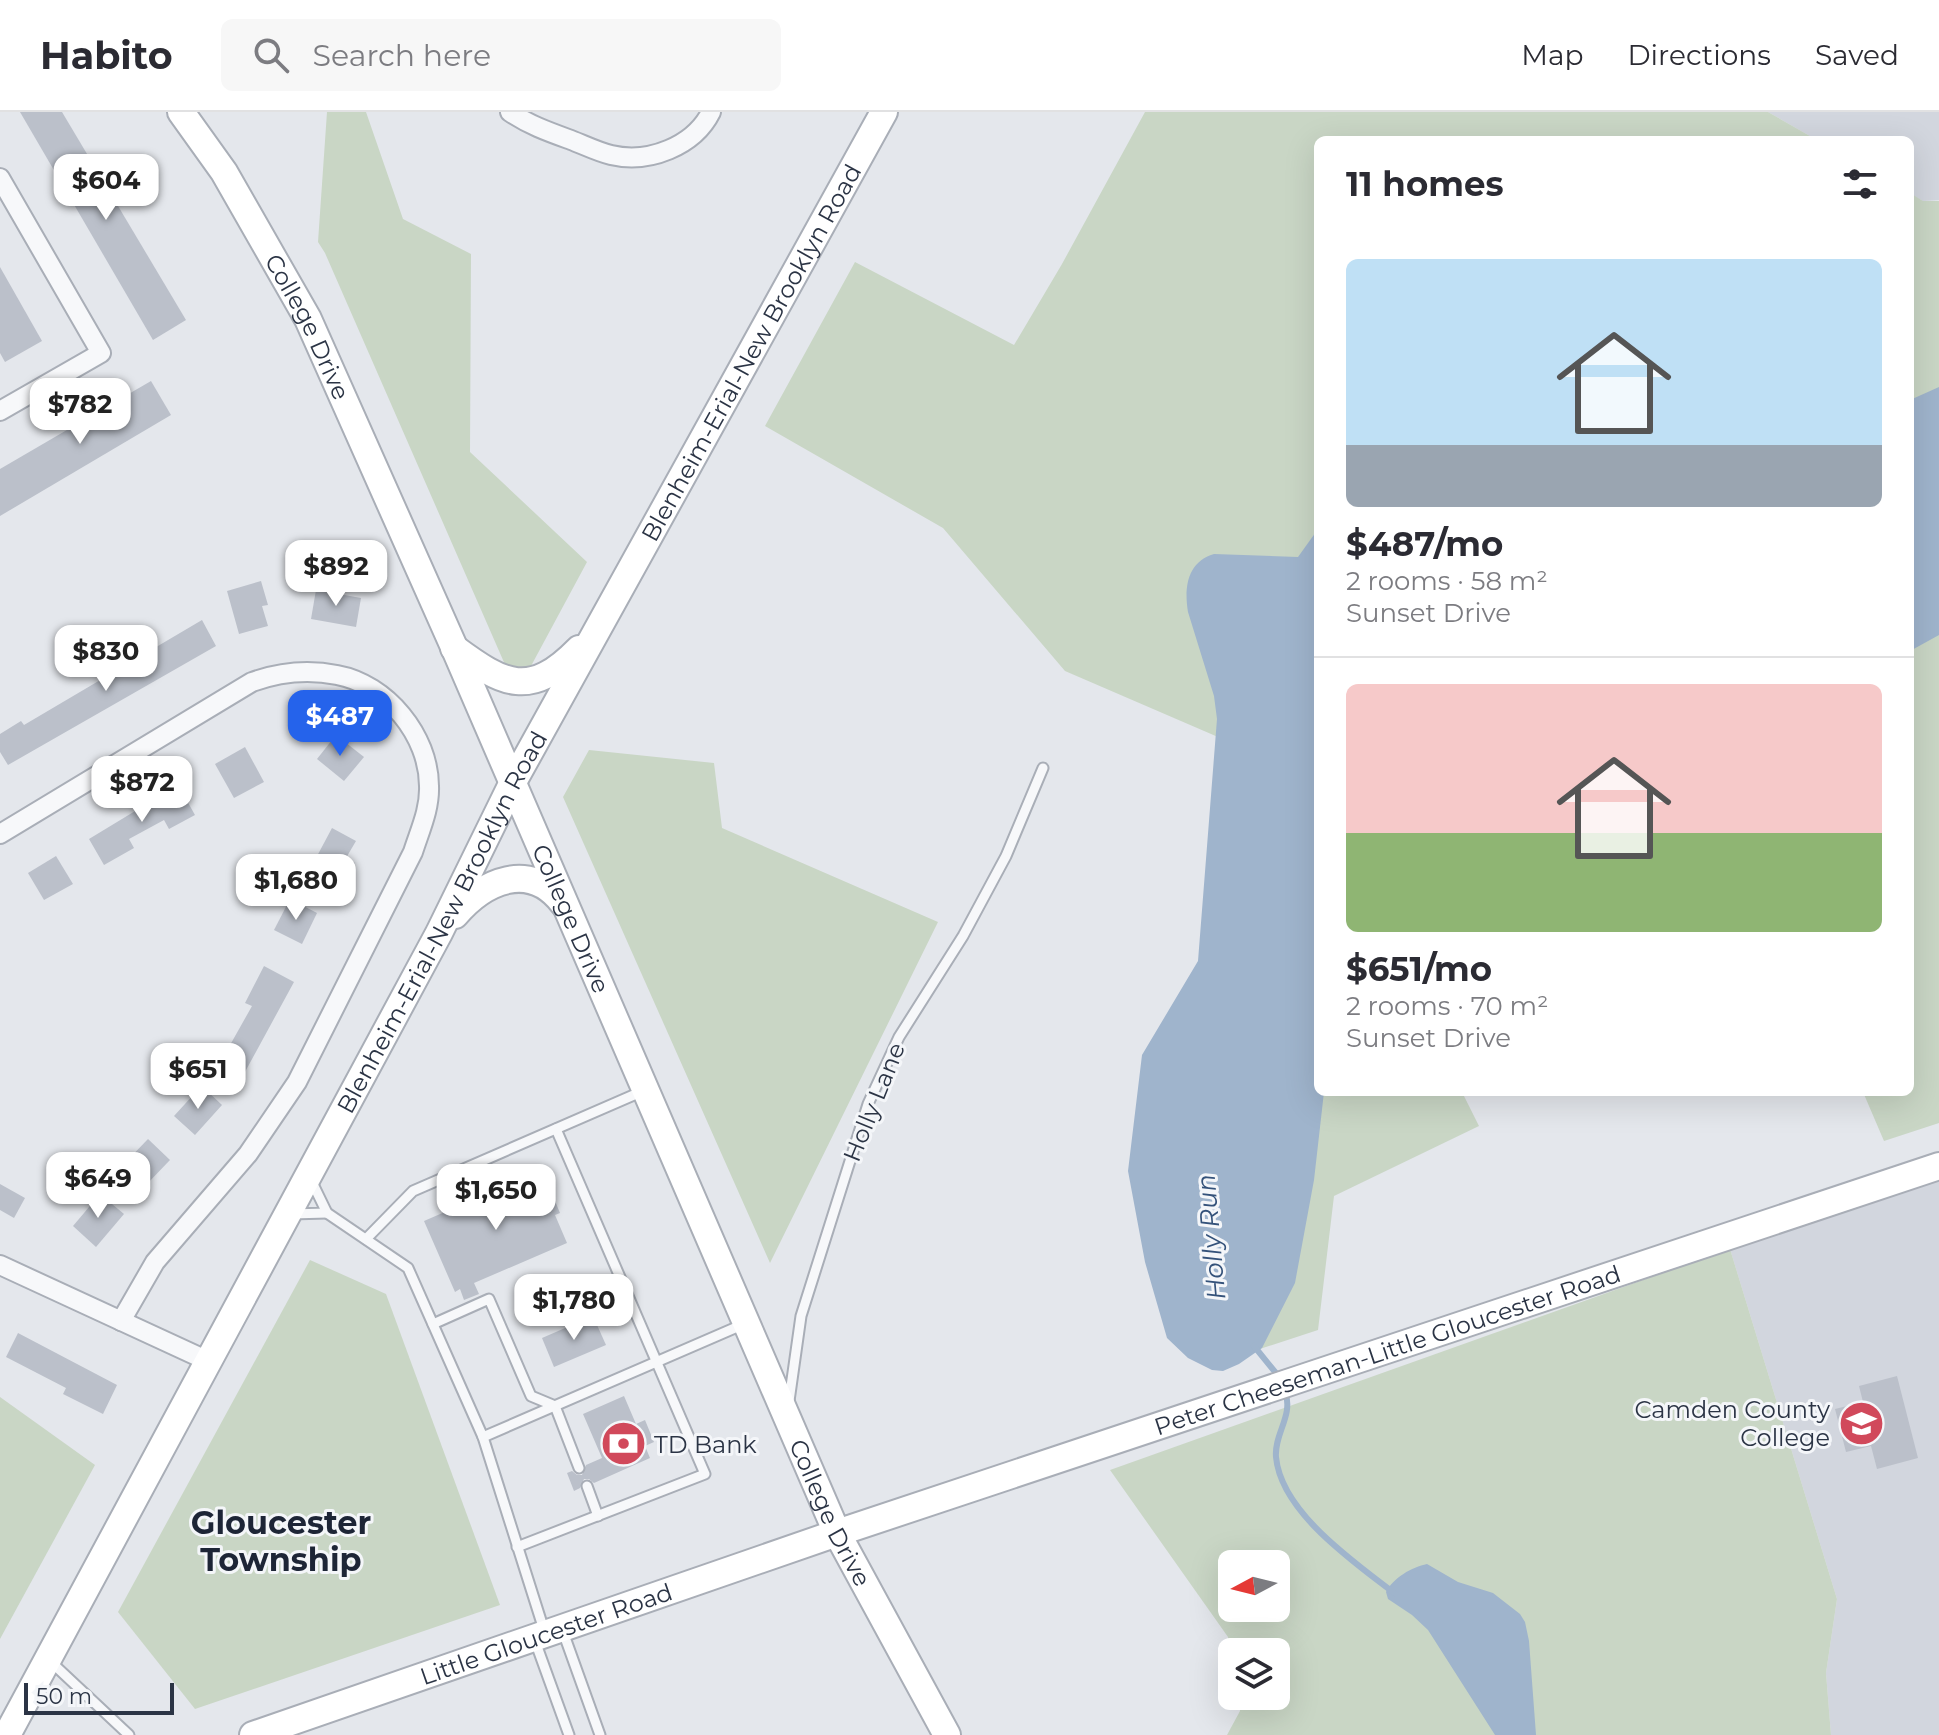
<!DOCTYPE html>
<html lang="en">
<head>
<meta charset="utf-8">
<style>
	body { margin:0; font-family:Montserrat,sans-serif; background:#f7f7f7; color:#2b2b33; height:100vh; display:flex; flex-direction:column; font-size:30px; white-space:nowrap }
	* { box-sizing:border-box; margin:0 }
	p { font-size:26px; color:#7c7c81 }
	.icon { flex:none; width:44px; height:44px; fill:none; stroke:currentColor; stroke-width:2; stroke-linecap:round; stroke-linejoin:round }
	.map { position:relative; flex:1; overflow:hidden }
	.details { position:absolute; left:1314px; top:24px; width:600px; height:960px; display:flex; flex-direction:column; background:#fff; border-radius:12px; box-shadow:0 8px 32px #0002 }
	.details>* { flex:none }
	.needle { width:52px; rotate:263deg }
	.buttons { position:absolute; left:1218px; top:1438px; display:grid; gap:16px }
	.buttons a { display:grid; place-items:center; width:72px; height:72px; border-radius:12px; background:#fff; box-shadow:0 8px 32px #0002; font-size:40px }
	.scale { position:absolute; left:24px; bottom:20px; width:150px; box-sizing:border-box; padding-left:8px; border:4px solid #2b3445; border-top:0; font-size:22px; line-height:28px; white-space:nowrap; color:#2b3445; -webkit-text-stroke:6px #f4f6f9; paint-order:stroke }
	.price { position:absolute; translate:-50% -68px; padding:0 18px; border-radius:16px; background:#fff; color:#222; font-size:26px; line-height:52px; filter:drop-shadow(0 2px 4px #0008) }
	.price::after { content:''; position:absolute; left:50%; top:48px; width:24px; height:18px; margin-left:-12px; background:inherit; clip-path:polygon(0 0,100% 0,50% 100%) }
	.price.current { background:#2563eb; color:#fff }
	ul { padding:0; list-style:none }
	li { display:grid; align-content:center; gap:16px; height:424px; padding:0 32px }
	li+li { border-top:2px solid #e1e1e2 }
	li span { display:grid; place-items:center; height:248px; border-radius:12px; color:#555 }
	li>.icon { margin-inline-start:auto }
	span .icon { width:144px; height:144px; fill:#fffc; stroke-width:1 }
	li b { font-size:34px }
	h2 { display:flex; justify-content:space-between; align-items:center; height:96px; padding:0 32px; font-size:34px }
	header { display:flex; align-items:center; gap:48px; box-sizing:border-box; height:112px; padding:0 40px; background:#fff; border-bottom:2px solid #e1e1e2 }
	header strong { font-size:38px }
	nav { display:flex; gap:44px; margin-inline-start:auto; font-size:28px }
	.search { width:560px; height:72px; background:#f7f7f7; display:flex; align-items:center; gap:20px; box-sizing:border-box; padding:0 28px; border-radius:12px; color:#7c7c81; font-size:30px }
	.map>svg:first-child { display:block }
	.built { fill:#d2d6de }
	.green { fill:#c9d6c5; fill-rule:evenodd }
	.water { fill:#9fb4cc }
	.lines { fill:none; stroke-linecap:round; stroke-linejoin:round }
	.stream { stroke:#9fb4cc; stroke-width:6 }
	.building { fill:#bbc0ca }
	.lane-casing { stroke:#a9aeb7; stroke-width:13 }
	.street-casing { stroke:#a9aeb7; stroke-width:22 }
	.secondary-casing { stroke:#a9aeb7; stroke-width:30 }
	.lane { stroke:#f7f8fa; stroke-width:9 }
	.street { stroke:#f7f8fa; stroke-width:18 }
	.secondary { stroke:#fff; stroke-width:26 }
	.labels { text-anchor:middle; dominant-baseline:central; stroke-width:6; stroke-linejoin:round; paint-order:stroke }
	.street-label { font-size:24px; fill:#2b3445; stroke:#f4f6f9 }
	.poi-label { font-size:24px; fill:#2b3445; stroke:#f4f6f9; text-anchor:end }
	.water-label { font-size:26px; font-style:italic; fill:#34527a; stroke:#f4f6f9 }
	.district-label { font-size:32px; font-weight:bold; fill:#1d2536; stroke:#f4f6f9 }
</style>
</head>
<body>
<header>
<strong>Habito</strong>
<div class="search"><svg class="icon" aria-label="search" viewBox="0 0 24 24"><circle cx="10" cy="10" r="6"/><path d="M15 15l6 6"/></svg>Search here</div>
<nav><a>Map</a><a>Directions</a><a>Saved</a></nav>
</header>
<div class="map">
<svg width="1939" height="1623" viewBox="0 0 1939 1623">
	<rect width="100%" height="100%" fill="#e4e7ec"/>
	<g class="built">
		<path d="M1768,0H1939V88L1923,89L1910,82V28H1817Z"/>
		<path d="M1939,1069V1623H1831L1826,1561L1837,1487L1730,1137Z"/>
	</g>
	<g class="green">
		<path d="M327,0H366L403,107L471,142L470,340L587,450L517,580L325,141L318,130Z"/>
		<path d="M1145,0H1768L1817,28H1318V417L1299,445L1217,607L1218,625L1065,559L943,416L765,314L855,150L1014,233L1062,152Z"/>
		<path d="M1910,81L1923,89H1939V279L1910,297Z"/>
		<path d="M1939,515V1011L1884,1029L1863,980H1910V539Z"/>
		<path d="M589,638L714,651L722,716L938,810L770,1151L563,685Z"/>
		<path d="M1324,980H1462L1479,1014L1334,1084L1318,1218L1226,1248Z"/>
		<path d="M1730,1137L1837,1487L1826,1561L1831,1623H1227L1240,1599L1238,1584H1276V1540H1232V1549L1228,1525L1110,1358ZM1232,1452H1276V1496H1232Z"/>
		<path d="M310,1148L386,1182L500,1493L195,1597L118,1500Z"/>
		<path d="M0,1285L95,1353L0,1527Z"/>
	</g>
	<g class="water">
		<path d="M1939,275V523L1910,539V288Z"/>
		<path d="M1318,417V980H1324L1314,1068L1295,1171L1262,1236L1239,1252L1223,1259L1212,1258L1188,1246L1167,1226L1145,1150L1128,1059L1142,943L1198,849L1217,607L1214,584L1188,500C1184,476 1187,450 1214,442L1298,445Z"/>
		<path d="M1427,1452L1458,1470L1493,1481L1520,1502L1525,1510L1529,1529L1536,1623H1495L1428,1518L1412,1503L1388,1487L1386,1480C1393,1466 1412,1455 1427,1452Z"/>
	</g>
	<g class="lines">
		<g class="stream">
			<path d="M1254,1234L1280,1266"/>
			<path d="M1285,1280C1294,1303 1274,1322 1276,1345C1281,1400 1354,1450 1394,1481"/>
		</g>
	</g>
	<g class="building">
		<path d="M20,0H62L186,208L153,228Z"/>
		<path d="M0,155L42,229L5,250L0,241Z"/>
		<path d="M151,269L171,303L0,404V357Z"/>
		<path d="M261,469L268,493L262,494L268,514L239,522L227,479Z"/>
		<path d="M316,478L361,486L356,515L311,507Z"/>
		<path d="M202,508L216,534L8,653L0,640V622L21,609L24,613Z"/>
		<path d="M336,623L364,645L344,669L317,647Z"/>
		<path d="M245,635L264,670L234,686L215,652Z"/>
		<path d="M178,673L195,703L169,717L164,708L129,727L134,736L104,753L89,727Z"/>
		<path d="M332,716L356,729L346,746L355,751L346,767L340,764L334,775L308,761Z"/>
		<path d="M56,744L73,772L44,788L28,761Z"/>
		<path d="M290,787L317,801L302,832L274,818Z"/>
		<path d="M264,854L294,870L239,971L216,958L252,894L245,891Z"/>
		<path d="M205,977L222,993L195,1023L174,1004L195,981L201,986Z"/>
		<path d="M148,1027L170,1048L145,1074L123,1053Z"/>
		<path d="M542,1058L560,1101L555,1103L567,1131L474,1171L479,1182L464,1188L460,1177L455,1180L424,1109Z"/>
		<path d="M0,1072L25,1086L14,1106L0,1098Z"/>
		<path d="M100,1082L124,1102L96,1135L73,1114Z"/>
		<path d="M593,1204L606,1233L554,1255L542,1226Z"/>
		<path d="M18,1221L117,1273L103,1302L63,1282L66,1276L6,1245Z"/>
		<path d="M1897,1264L1918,1346L1877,1357L1871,1334L1846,1340L1835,1297L1863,1290L1859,1274Z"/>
		<path d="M624,1284L636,1312L645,1308L654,1330L645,1334L650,1346L594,1371L589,1367H584L580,1376L574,1379L567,1361L572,1359L577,1363H582L586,1353L602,1346L583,1302Z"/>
	</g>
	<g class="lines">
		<defs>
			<g id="lane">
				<path d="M327,1101L408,1156L483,1325L544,1518"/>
				<path d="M291,1102L327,1101L311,1068"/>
				<path d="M366,1127L413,1079L643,979"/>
				<path d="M433,1212L489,1187L531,1284L555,1294L579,1356"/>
				<path d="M789,1289L801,1204L868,992L899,925L963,824L1006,744L1043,656"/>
				<path d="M483,1325L744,1212"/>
				<path d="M587,1374L598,1404"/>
				<path d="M517,1435L705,1362L556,1017"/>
				<path d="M562,1517L600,1623"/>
				<path d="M535,1529L569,1623"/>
				<path d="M50,1549L129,1623"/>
			</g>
			<g id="street">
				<path d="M510,0C529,13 549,20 571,28C584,33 598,40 611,43C649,52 694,34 711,0"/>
				<path d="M0,66L101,241L0,299"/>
				<path d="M0,722L252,570C280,560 307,557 337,563C387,572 429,624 429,674C430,697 420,718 413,740L297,970L248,1042L155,1150L121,1209"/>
				<path d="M0,1153L208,1249"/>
			</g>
			<g id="secondary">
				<path id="s1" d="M181,0L224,60L308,207L454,535L837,1421L947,1623"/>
				<path d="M454,536C504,573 530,587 579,537"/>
				<path d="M455,803C484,769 530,748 563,791"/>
				<path id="s2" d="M7,1623L439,821L513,670L884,0"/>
				<path id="s3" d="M253,1623L837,1421L1939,1054"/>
			</g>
		</defs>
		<use href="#lane" class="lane-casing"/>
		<use href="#street" class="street-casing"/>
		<use href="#secondary" class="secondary-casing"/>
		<use href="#lane" class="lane"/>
		<use href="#street" class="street"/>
		<use href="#secondary" class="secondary"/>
	</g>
	<defs>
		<symbol id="university-disc" viewBox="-11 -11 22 22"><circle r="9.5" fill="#d1495b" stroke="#f4f6f9"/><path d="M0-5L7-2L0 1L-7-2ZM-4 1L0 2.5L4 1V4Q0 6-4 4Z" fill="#fff"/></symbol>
		<symbol id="bank-disc" viewBox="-11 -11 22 22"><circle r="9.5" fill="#d1495b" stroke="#f4f6f9"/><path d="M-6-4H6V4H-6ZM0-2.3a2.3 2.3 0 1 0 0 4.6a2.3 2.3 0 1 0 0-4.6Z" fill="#fff"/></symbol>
	</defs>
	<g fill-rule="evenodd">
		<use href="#university-disc" x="1836" y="1286" width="51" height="51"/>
		<use href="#bank-disc" x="598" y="1306" width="51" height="51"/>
	</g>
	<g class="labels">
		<g class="street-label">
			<text stroke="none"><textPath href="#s1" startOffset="250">College Drive</textPath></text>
			<text stroke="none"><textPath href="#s2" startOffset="1570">Blenheim-Erial-New Brooklyn Road</textPath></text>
			<text stroke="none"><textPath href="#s1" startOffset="898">College Drive</textPath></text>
			<text stroke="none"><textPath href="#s2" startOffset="922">Blenheim-Erial-New Brooklyn Road</textPath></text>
			<text transform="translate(874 990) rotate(-68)">Holly Lane</text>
			<text stroke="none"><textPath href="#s3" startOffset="1198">Peter Cheeseman-Little Gloucester Road</textPath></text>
			<text stroke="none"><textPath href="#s1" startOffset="1546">College Drive</textPath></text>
			<text stroke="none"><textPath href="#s3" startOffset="310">Little Gloucester Road</textPath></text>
		</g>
		<g class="poi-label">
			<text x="1830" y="1297">Camden County<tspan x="1830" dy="28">College</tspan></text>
			<text x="654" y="1332" text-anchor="start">TD Bank</text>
		</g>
		<g class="water-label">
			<text transform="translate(1211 1125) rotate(-95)">Holly Run</text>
		</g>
		<g class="district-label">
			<text x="281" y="1410">Gloucester<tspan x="281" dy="37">Township</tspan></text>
		</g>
	</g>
</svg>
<div class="buttons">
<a><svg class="needle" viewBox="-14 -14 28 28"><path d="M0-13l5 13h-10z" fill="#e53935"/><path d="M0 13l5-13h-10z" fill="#7c7c81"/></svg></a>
<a><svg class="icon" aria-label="layers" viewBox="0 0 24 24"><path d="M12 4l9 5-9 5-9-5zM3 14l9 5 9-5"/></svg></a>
</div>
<div class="scale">50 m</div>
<b class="price" style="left:106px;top:110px">$604</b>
<b class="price" style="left:80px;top:334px">$782</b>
<b class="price" style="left:336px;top:496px">$892</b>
<b class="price" style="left:106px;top:581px">$830</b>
<b class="price current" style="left:340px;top:646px">$487</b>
<b class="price" style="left:142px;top:712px">$872</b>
<b class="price" style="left:296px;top:810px">$1,680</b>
<b class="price" style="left:198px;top:999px">$651</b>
<b class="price" style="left:98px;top:1108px">$649</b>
<b class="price" style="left:496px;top:1120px">$1,650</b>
<b class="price" style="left:574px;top:1230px">$1,780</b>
<section class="details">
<h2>11 homes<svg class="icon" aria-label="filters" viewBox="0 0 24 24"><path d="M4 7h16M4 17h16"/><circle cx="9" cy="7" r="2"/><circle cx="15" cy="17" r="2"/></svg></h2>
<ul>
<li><span style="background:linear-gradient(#bfe0f5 75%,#9aa5b1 0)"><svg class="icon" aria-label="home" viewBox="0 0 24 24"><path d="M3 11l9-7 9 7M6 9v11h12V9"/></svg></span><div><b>$487/mo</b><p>2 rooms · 58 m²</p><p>Sunset Drive</p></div></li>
<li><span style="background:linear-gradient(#f6c9c9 60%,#8fb573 0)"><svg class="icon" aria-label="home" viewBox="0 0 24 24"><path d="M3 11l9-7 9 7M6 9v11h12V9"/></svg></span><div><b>$651/mo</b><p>2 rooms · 70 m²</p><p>Sunset Drive</p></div></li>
</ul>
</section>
</div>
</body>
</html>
